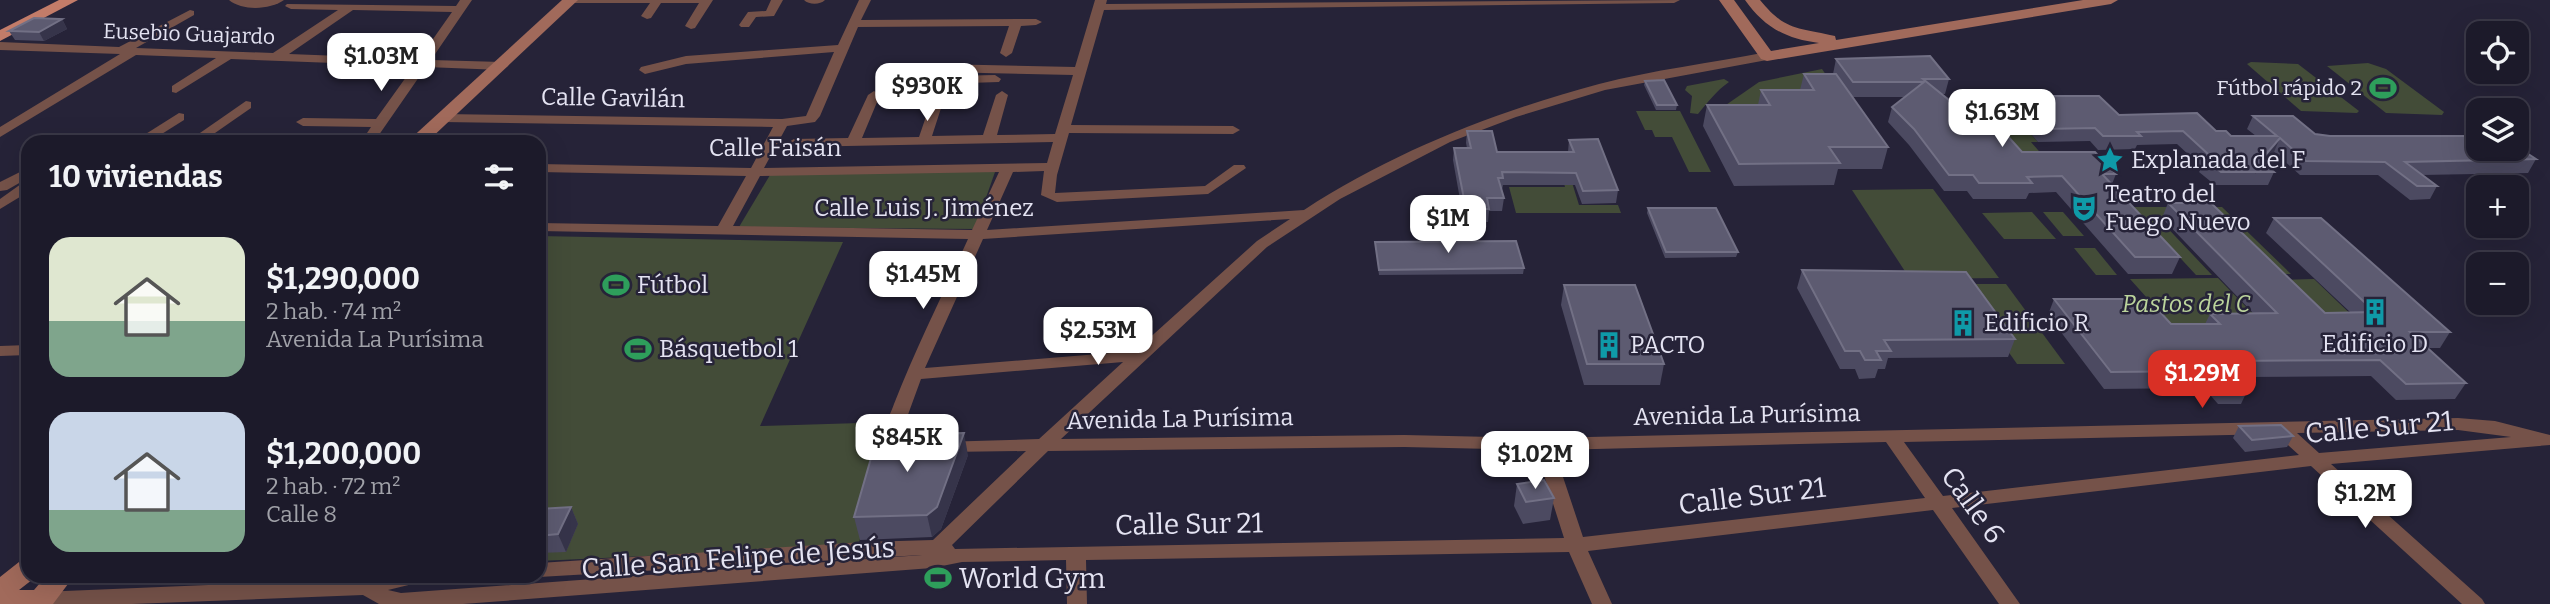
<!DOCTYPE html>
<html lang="es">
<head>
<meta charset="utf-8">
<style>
	body { margin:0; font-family:Bitter,serif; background:#252332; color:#f1f3f6; height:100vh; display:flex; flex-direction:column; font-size:26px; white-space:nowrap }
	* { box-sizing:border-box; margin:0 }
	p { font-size:23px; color:#a0a1a8 }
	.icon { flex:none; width:38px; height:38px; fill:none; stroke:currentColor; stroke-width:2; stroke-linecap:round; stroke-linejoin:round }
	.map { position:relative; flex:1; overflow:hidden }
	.side { position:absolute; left:21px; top:135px; width:525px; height:448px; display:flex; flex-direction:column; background:#1c1a2a; border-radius:21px; box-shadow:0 7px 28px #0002,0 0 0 2px #3a3847 }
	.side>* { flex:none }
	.controls { position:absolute; left:2466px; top:21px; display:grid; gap:14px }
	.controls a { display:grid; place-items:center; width:63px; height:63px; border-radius:14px; background:#1c1a2a; box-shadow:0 7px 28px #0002,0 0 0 2px #3a3847; font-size:35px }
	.price { position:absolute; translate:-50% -60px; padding:0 16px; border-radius:14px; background:#fff; color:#222; font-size:23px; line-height:46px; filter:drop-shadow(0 2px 4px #0008) }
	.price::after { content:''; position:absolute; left:50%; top:42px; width:21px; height:16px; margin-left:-10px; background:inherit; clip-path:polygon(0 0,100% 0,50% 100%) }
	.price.current { background:#d93025; color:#fff }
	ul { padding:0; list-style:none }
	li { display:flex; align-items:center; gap:21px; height:175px; padding:0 28px }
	li span { display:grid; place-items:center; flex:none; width:196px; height:140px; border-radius:21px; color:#555 }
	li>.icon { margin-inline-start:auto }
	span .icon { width:84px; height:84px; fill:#fffc; stroke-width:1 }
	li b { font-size:30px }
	h2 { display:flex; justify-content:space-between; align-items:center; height:84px; padding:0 28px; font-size:30px }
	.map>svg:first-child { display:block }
	.green { fill:#434c38 }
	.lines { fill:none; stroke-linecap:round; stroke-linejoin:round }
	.street { fill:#755249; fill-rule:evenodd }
	.secondary { fill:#a16a5b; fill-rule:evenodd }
	.primary { fill:#c37c69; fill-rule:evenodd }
	.wall { fill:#4c4a61 }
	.shaded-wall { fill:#36344a }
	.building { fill:#5d5b71; stroke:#727085; stroke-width:2 }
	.labels { text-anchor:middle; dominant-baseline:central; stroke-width:5; stroke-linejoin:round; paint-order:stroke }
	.far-street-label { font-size:21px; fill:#e4e3f2; stroke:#262338 }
	.far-poi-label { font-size:21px; fill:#e4e3f2; stroke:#262338; text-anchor:end }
	.street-label { font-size:24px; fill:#e4e3f2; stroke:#262338 }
	.poi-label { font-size:24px; fill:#e4e3f2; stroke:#262338; text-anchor:start }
	.park-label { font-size:24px; font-style:italic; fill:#bbd49c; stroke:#262338 }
	.near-street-label { font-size:28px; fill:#e4e3f2; stroke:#262338 }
	.near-poi-label { font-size:28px; fill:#e4e3f2; stroke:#262338; text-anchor:start }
</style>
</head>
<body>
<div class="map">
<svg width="2550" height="604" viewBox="0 0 2550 604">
	<rect width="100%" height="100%" fill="#262338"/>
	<g class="green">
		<path d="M2251,62L2298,64L2359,111L2357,113L2301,111L2247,64Z"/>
		<path d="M2368,63L2386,69L2444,112L2442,115L2386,113L2327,66Z"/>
		<path d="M1822,69L1839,94L1810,112L1723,107L1759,82Z"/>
		<path d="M1724,79L1729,82C1716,91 1708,102 1698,114L1690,113L1692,96L1685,90L1687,86Z"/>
		<path d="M1981,109H2009L2038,142H2031L2046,159L2025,160Z"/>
		<path d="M1636,111H1680L1711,172H1689L1672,137H1655L1652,130H1645Z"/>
		<path d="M773,170L995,172L975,229L739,227Z"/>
		<path d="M1562,176H1570L1579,205H1618L1621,213H1516L1509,187H1565Z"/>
		<path d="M1933,189L1999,278L1910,279L1852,190Z"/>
		<path d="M2133,207H2222L2291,274H2265L2207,217H2157L2212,275H2196Z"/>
		<path d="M2032,212L2056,239H2004L1982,213Z"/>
		<path d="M2043,212H2063L2084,236H2063Z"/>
		<path d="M539,236L843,242L760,426L893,422L858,546L539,561Z"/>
		<path d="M2074,248H2095L2117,275H2096Z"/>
		<path d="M2218,278L2251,312L2302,311L2270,280L2314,279L2389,351L2174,328L2130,279Z"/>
		<path d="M1961,284H2006L2065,364H2017Z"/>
	</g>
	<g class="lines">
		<g class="street">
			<path d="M229,0H284C270,10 242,11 229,0Z"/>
			<path d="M460,0H472L431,60L502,62L508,66L502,70L426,67L374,142H361L371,127L303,126L296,122L303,118L376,119L414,66L231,59L176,93L172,92V86L216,58L136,55L0,137V127L120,54L0,50V42L119,47L190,10L194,11V15L136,48L273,53L338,10L291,9L285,6L287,4L456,6ZM353,10L452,12L419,59L289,54Z"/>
			<path d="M565,0H713L695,28L691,29L685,26L699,3H661L651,18L647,19L641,16L650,3H571Z"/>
			<path d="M771,0H783L774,16L756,17L749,27H741L739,25L748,12L766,11Z"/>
			<path d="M804,0H825C820,5 809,5 804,0Z"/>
			<path d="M859,0H871L861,20L1036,19L1042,22L1036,25L1021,26L1012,53L1006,57L1000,53L1009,26L858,27L820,116L815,122L787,126L764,168L1047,163L1053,142L794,147L787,143L794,139L848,138L868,95L874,91L880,95L862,138L919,137L932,99L938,95L944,99L932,136L983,135L996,95L1002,91L1008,95L997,135L1055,134L1073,75L892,71L886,67L892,63L1075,67L1095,0H1107L1106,4L1680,0L1674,3L1104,10L1071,125L1233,126L1240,130L1233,134L1069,133L1057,175L1055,193L1205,186L1234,165H1244L1246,168L1208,194L1057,202L1041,195L1044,171L1013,172L987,230L1304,210C1395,151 1495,112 1599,84C1653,70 1711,63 1767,52L1773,56L1767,60L1605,90L1516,117L1450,142L1340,199L1267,247L1061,439L1404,435L1543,438L2458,418L2495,421L2550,435V445L2331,464L2482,599L2485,604H2462L2311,466L1952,508L2020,604H1999L1933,510L1588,551L1612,604H1592L1569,552L1086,560L1087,604H1067L1066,560L962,562L932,568L463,604H379L363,595L132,604H33L31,600L34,595L41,592L428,576L425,581L388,590L401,593L922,555L539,577L534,576H539V563L864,542L933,540L1026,451L946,452L940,450L937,446L940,442L1039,439L1123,362L921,379L902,431L903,439L912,442L915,446L912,450C899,454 886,450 885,434C884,425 891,413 894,404C916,348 943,294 968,239L539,231V223L718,226L746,176L539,172V164L751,168L773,127L443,122L437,118L443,114L782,119L806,116L834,52L686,64L645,74L639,70L641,67L686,56L838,45ZM999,172L972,230L733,226L760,176ZM1290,219L1257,241L1135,351L925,368L983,239ZM2458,430L2511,437L2319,453L2297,433ZM2276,434L2299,455L1943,496L1904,442ZM1886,442L1925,498L1583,537L1554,450ZM1404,447L1536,450L1564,538L955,549L952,545L1048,451Z"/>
			<path d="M995,75L1001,79L999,82L907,85L901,81L907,77Z"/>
			<path d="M246,101L251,102V108L202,142H187Z"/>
			<path d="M179,113L184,114V120L149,142H133Z"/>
			<path d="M87,133L94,137L92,140L72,142Z"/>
			<path d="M28,168V178L7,190L0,191V182Z"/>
			<path d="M28,183V192L0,209V199L21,184Z"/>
			<path d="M28,345V355L0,356V346Z"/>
		</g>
		<g class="secondary">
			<path d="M562,0H578L427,142H407Z"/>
			<path d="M1719,0H1734L1771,51L1819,43C1786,39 1764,27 1745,0H1760C1786,32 1799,27 1835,36L1836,40L2083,0H2118L2111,4L1767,61L1761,59Z"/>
			<path d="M28,559V576H37L19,590H34L46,576H74L53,604H0V577L19,562Z"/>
		</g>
		<path class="primary" d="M59,0H78L0,41V30Z"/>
	</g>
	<g class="wall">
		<path d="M62,19L67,29L44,41L15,40L9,31Z"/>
		<path d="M1836,59L1949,79L1945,94H1941L2022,152L2116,174L2112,184L2180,257L2172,274H2128L2056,192L2029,193L2026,199H1973L1967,191H1944L1909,145L1888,122L1892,107L1905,97H1852L1888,147L1882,169H1838L1834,185L1734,186L1703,126L1707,105H1758L1761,90H1800L1804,74H1833Z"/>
		<path d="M1645,81L1677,105L1676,110H1656L1644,85Z"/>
		<path d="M2013,96L2216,131L2231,136H2256L2247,129L2253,116L2315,134L2536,159L2528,173L2422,175L2437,186L2430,199L2410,200L2378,175H2300L2274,152L2264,163L2274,172L2268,185H2215L2199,172L2202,167L2177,144L2137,145L2135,149L2098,150L2090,141L2038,142L2009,109Z"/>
		<path d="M1467,131L1497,152H1568L1569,140L1618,190L1616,203L1582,204L1575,185H1503L1502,190L1504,198L1502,211H1489L1488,222H1464L1453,160L1454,148H1467L1466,143Z"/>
		<path d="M2168,203L2325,313L2350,312L2266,233L2274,218L2450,332L2440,348H2427L2466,383L2455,399L2396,400L2371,376L2240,377L2249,387L2241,404H2218L2204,388L2104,389L2048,315L2054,299L2171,324H2205L2210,314L2253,313L2162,218Z"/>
		<path d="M1648,208L1738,252L1736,257L1665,258L1647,213Z"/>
		<path d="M1375,242L1524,268L1523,274L1379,275Z"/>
		<path d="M1802,270L2015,339L2008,357L1888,358L1885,369H1878L1875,378L1859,379L1855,369H1840L1797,288Z"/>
		<path d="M1564,285L1664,364L1660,385H1584L1561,305Z"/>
		<path d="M2239,426L2293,436L2287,447L2245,452L2233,438Z"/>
		<path d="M968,455L941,529L932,537L860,540L854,517Z"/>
		<path d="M1517,484L1554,498L1550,520L1523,524L1514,506Z"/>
		<path d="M571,507L578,524L566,552L539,553V509Z"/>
	</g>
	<g class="shaded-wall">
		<path d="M62,19L67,29L44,41L39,32Z"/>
		<path d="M2280,138L2274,152L2255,174L2261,160Z"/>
		<path d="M964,433L968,455L941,529L932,537L927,515Z"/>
		<path d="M571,507L578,524L566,552L558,534Z"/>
	</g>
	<g class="building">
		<path d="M34,18L62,19L39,32L9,31Z"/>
		<path d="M1930,56L1949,79H1923L1954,104L1987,113L2022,152H2095L2116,174H2102L2180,257H2135L2062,176L2027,177L2032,183H1979L1973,175H1949L1914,129L1892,107L1924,82H1853L1836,59Z"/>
		<path d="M1804,74H1836L1888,147H1829L1840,163L1739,164L1707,105H1770L1761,90H1814Z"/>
		<path d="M1664,80L1677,105H1657L1645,81Z"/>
		<path d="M2013,96H2099L2119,115L2197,113L2216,131H2226L2231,136H2277L2253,116H2293L2315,134L2330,136H2478V149H2516V146L2536,159L2405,162L2437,186H2417L2385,162L2306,161L2280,138L2261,160L2274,172H2221L2205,159L2208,154L2183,131L2137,132L2141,136H2103L2095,128L2043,129Z"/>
		<path d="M1467,131H1492L1497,152H1574L1569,140L1598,139L1618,190L1583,191L1576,173L1502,172L1503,178H1498L1504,198H1487L1489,209H1466L1454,148H1471Z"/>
		<path d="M2168,203H2211L2325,313L2375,312L2274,218H2321L2450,332H2410L2466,383L2406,384L2380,360L2226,361L2249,387L2226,388L2212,371L2111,372L2054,299H2148L2171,324H2220L2210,314L2277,313Z"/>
		<path d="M1648,208H1716L1738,252H1666Z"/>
		<path d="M1516,241L1524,268L1379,270L1375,242Z"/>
		<path d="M1802,270L1966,272L2015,339L1884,340L1891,351H1876L1881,360H1865L1860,351H1845Z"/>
		<path d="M1564,285H1635L1664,364H1587Z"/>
		<path d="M2281,425L2293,436L2252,440L2239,426Z"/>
		<path d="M964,433L937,507L927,515L854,517L878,434Z"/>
		<path d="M1544,480L1554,498L1526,502L1517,484Z"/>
		<path d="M571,507L558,534L539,536V509Z"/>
	</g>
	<defs>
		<symbol id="stadium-bare" viewBox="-9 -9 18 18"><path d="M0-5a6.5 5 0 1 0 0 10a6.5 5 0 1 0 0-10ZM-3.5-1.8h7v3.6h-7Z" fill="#2e9e5b" stroke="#262338" stroke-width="2.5" paint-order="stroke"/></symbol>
		<symbol id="sight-bare" viewBox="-9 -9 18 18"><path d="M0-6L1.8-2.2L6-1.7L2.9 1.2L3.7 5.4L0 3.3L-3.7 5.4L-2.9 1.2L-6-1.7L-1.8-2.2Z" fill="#0f9aa8" stroke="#262338" stroke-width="2.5" paint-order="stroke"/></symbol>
		<symbol id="theatre-bare" viewBox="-9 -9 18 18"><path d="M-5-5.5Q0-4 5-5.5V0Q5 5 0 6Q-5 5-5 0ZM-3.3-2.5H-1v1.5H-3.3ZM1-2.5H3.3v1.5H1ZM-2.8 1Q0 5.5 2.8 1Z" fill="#0f9aa8" stroke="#262338" stroke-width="2.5" paint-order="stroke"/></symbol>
		<symbol id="building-bare" viewBox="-9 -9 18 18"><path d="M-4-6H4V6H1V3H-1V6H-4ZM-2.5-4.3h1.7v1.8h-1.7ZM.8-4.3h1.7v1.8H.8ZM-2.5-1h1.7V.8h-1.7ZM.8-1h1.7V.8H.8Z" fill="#0f9aa8" stroke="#262338" stroke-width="2.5" paint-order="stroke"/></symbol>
	</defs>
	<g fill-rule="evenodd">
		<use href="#stadium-bare" x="2364" y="69" width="38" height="38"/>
		<use href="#sight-bare" x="2091" y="141" width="38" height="38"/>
		<use href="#theatre-bare" x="2065" y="189" width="38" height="38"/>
		<use href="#stadium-bare" x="597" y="266" width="38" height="38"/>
		<use href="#building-bare" x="2356" y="293" width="38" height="38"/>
		<use href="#building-bare" x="1944" y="304" width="38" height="38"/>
		<use href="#building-bare" x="1590" y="326" width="38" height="38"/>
		<use href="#stadium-bare" x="619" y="330" width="38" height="38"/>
		<use href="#stadium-bare" x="919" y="559" width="38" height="38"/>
	</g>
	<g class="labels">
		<g class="far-street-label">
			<text transform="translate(189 34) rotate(2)">Eusebio Guajardo</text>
		</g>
		<g class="far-poi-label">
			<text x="2362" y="88">Fútbol rápido 2</text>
		</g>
		<g class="street-label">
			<text transform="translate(613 98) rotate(1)">Calle Gavilán</text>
			<text x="775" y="148">Calle Faisán</text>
			<text x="924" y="208">Calle Luis J. Jiménez</text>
			<text transform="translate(1747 415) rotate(-1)">Avenida La Purísima</text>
			<text transform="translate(1180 419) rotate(-1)">Avenida La Purísima</text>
		</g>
		<g class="poi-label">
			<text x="2131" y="160">Explanada del F</text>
			<text x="2105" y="194">Teatro del<tspan x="2105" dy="28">Fuego Nuevo</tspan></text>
			<text x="637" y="285">Fútbol</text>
			<text x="1984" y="323">Edificio R</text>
			<text x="2375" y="344" text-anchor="middle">Edificio D</text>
			<text x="1630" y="345">PACTO</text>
			<text x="659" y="349">Básquetbol 1</text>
		</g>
		<g class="park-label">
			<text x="2186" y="304">Pastos del C</text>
		</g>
		<g class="near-street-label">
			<text transform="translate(2379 427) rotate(-5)">Calle Sur 21</text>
			<text transform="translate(1752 496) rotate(-7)">Calle Sur 21</text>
			<text transform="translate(1973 505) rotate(54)">Calle 6</text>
			<text transform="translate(1189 524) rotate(-1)">Calle Sur 21</text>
			<text transform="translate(738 558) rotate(-4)">Calle San Felipe de Jesús</text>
		</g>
		<g class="near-poi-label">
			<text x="959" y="578">World Gym</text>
		</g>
	</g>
</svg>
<div class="controls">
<a><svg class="icon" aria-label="locate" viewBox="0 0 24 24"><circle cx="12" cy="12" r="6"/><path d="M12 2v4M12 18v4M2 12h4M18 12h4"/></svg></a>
<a><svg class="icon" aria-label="layers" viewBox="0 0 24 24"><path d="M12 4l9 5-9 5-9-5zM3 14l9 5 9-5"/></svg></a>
<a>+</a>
<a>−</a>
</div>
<b class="price" style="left:381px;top:93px">$1.03M</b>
<b class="price" style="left:927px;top:123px">$930K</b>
<b class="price" style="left:2002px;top:149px">$1.63M</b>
<b class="price" style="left:1448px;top:255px">$1M</b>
<b class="price" style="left:923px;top:311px">$1.45M</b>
<b class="price" style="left:1098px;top:367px">$2.53M</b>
<b class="price current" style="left:2202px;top:410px">$1.29M</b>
<b class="price" style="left:907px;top:474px">$845K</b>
<b class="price" style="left:1535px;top:491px">$1.02M</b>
<b class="price" style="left:2365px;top:530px">$1.2M</b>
<section class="side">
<h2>10 viviendas<svg class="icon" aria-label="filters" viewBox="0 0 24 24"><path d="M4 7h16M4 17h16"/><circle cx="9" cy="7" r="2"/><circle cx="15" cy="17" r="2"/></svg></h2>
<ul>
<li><span style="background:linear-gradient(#dfe7d0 60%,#7fa58c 0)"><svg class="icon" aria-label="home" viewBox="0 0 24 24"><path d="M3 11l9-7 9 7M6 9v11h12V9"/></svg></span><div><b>$1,290,000</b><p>2 hab. · 74 m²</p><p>Avenida La Purísima</p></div></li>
<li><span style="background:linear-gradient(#c9d6e8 70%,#7fa58c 0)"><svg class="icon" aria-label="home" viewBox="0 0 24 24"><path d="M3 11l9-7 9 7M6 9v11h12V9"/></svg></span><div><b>$1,200,000</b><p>2 hab. · 72 m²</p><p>Calle 8</p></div></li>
</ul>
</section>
</div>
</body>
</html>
